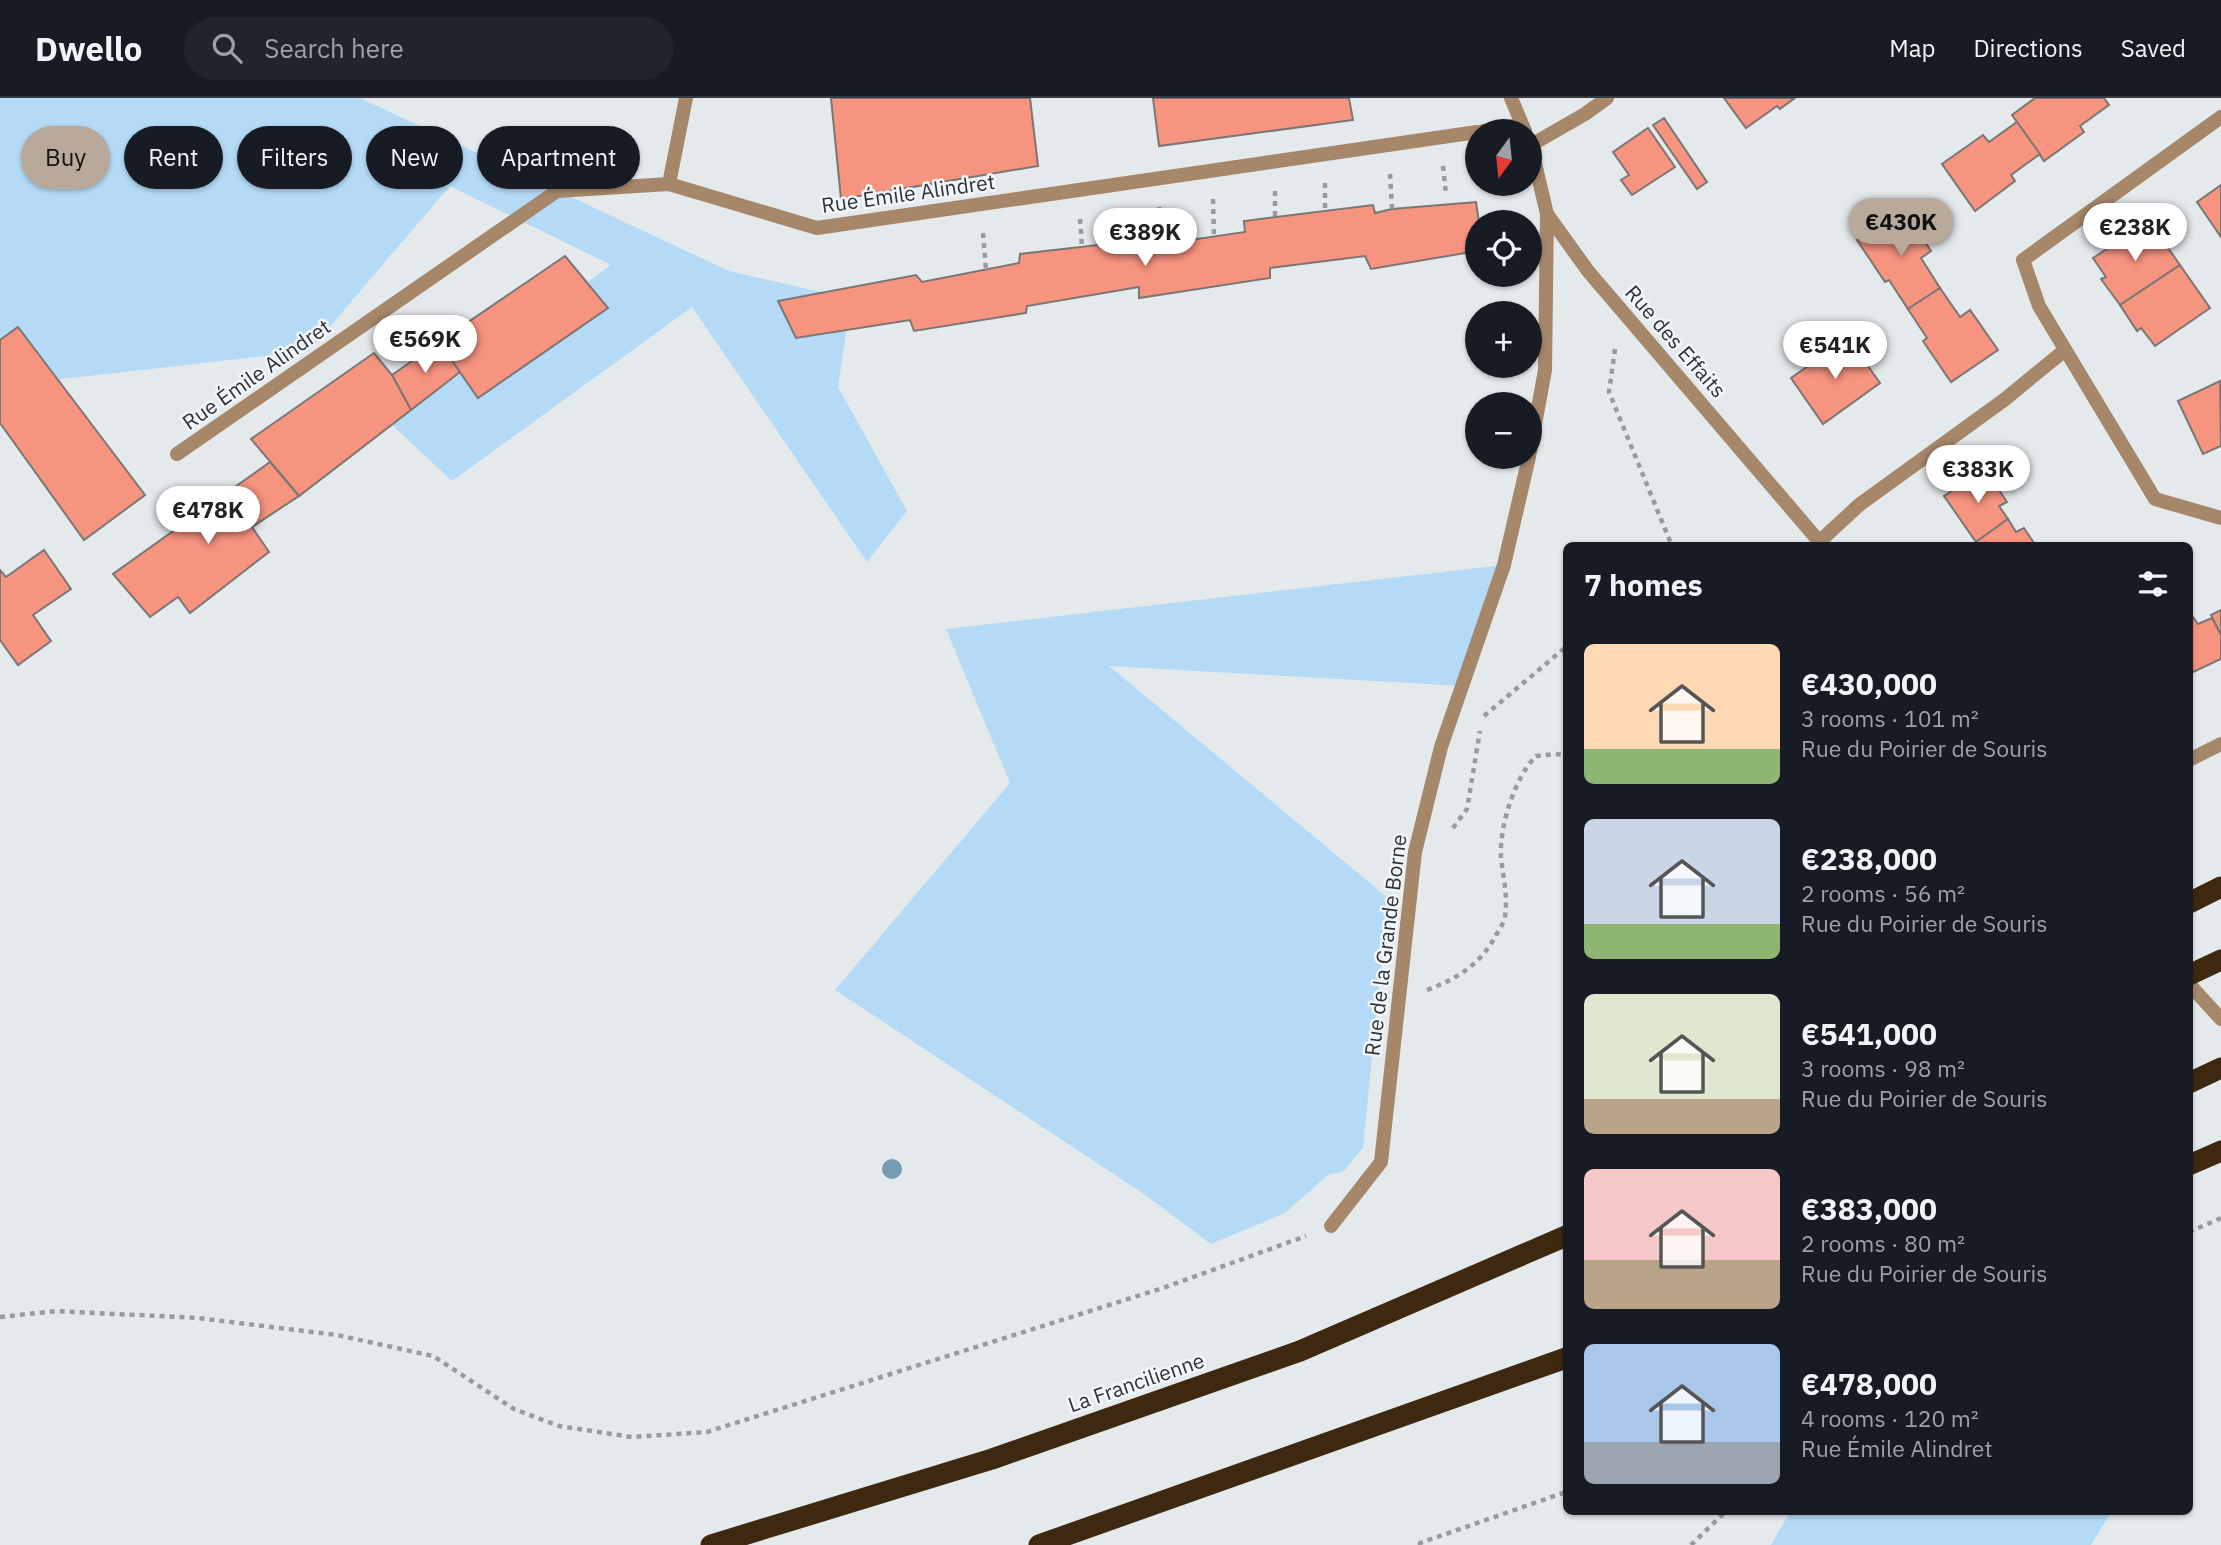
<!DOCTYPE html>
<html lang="en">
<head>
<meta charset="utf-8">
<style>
	body { margin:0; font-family:"IBM Plex Sans",sans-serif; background:#20242c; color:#f1f3f6; height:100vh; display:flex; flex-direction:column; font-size:26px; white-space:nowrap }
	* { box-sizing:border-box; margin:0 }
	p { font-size:23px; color:#9ea1a6 }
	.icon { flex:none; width:38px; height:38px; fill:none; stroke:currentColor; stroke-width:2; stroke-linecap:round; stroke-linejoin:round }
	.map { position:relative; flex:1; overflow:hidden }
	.panel { position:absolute; left:1563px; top:444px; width:630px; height:973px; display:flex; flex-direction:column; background:#171b24; border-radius:10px; box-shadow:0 2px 5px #0004 }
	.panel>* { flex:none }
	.hud { position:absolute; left:21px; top:28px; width:665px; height:63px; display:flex; gap:14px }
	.needle { width:46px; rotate:195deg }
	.fabs { position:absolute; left:1465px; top:21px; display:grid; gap:14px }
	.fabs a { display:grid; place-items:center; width:77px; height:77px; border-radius:50%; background:#171b24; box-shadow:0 2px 5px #0004; font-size:35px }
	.price { position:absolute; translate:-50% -60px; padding:0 16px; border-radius:24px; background:#fff; color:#222; font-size:23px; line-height:46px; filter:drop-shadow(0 2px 4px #0008) }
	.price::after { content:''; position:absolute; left:50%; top:42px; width:21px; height:16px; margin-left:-10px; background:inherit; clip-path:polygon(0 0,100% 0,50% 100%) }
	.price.on { background:#b8a99a; color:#111 }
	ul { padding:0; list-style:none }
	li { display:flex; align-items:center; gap:21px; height:175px; padding:0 21px }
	li span { display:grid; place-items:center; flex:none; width:196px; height:140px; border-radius:10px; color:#555 }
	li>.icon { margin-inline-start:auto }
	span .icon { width:84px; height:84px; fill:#fffc; stroke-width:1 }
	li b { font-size:30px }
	h2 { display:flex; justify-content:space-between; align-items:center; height:84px; padding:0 21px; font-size:30px }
	.pill { padding:0 24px; border-radius:32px; background:#171b24; box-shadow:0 2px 5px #0004; font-size:24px; line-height:63px }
	.pill.on { background:#b8a99a; color:#111 }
	header { display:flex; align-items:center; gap:42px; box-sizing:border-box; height:98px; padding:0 35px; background:#171b24; border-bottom:2px solid #363941 }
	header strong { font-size:33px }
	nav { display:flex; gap:38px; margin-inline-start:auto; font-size:24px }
	.search { width:490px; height:63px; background:#20242c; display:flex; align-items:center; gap:18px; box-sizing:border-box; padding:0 24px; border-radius:38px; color:#9ea1a6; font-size:26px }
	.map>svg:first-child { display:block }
	.green { fill:#b4daf6 }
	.building { fill:#f79480; stroke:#7b7574; stroke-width:2 }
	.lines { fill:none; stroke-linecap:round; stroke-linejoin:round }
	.path { stroke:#979b9d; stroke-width:4.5; stroke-dasharray:5 5; stroke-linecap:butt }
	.lane { stroke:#a6876a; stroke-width:14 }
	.street { stroke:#a6876a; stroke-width:14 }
	.highway { stroke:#3e2810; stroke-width:21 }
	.tree { fill:#759bb3 }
	.labels { text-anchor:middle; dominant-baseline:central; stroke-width:5; stroke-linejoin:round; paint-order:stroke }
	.street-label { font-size:21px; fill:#2f3133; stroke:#f1f6fa }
</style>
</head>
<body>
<header>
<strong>Dwello</strong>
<div class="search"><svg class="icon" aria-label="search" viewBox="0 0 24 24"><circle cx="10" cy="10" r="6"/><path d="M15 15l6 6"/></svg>Search here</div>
<nav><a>Map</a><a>Directions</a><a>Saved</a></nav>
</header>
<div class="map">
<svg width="2221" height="1447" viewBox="0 0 2221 1447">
	<rect width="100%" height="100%" fill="#e4e9ec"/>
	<g class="green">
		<path d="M0,0H360L729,173L851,201L838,289L907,413L867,464L692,209L452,383L391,326L611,167L450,88L309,253L0,288Z"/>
		<path d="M1504,467L1462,588L1109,568L1388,800L1363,1050L1343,1074L1329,1076L1285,1115L1211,1146L1144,1096L835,892L1010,685L946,531Z"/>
		<path d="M1790,1414H2111L2091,1447H1771Z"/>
	</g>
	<g class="building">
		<path d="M831,0H1030L1038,68L841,101Z"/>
		<path d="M1153,0H1349L1353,22L1159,48Z"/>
		<path d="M1724,0H1795L1780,11L1777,8L1746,30Z"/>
		<path d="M2035,0H2104L2109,7L2080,28L2084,34L2044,63L2012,17Z"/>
		<path d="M1664,20L1707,84L1697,91L1653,27Z"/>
		<path d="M2017,24L2040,56L2011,77L2015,83L1975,113L1942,66L1983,37L1989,44Z"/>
		<path d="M1648,30L1675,69L1632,97L1621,82L1629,77L1613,54Z"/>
		<path d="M2221,87V139L2197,104Z"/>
		<path d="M1476,104L1479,124L1477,153L1371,171L1365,158L1270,170V180L1139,200V189L1027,208L1026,215L914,233L910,222L796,240L778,203L916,177L922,184L1019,165L1020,156L1141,142L1143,149L1245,134L1244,123L1373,107L1375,115L1392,111Z"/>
		<path d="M1904,111L1931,153L1921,160L1940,190L1908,211L1889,182L1885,184L1857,142Z"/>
		<path d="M2149,123L2180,167L2120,207L2101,181L2106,179L2093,160Z"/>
		<path d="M565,158L608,210L478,300L439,244Z"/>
		<path d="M2180,167L2210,210L2155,248L2141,230L2137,233L2120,207Z"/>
		<path d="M1940,190L1960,219L1970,212L1998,252L1951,284L1923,243L1927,240L1908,211Z"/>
		<path d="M18,229L145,397L84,442L0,325V242Z"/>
		<path d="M1848,240L1880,285L1823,326L1791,280Z"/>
		<path d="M439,244L460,274L411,312L392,277Z"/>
		<path d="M374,255L392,277L411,312L299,398L251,341Z"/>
		<path d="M2220,283L2221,348L2203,356L2178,303Z"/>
		<path d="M270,364L299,398L252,429L269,454L190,515L178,499L150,519L113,476Z"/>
		<path d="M1985,371L2007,404L1999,408L2008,421L1976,444L1944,398Z"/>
		<path d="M2008,421L2016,434L2024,430L2036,448H1978L1976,444Z"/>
		<path d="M44,452L71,491L33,517L51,543L18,567L0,542V472L6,479Z"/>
		<path d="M2221,512V537L2211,517Z"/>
		<path d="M2193,519L2198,526L2212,520L2221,537V561L2189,576V521Z"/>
	</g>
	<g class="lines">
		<g class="path">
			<path d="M1443,68L1446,96"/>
			<path d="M1390,76L1392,111"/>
			<path d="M1325,85V113"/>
			<path d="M1275,93V119"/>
			<path d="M1213,101L1214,138"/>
			<path d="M1159,109L1162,146"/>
			<path d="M1080,121L1082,149"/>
			<path d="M983,135L986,172"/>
			<path d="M1615,251L1609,294L1672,448"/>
			<path d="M1484,618L1566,549"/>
			<path d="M1453,730L1467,711L1480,633"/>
			<path d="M1427,892C1457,881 1481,866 1496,837C1500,831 1504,824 1505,818C1508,797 1503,779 1501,759C1499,729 1515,679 1536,658L1555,656L1566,657"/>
			<path d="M2189,1134L2221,1120"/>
			<path d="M0,1219L56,1213L198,1220L337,1237L433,1258L514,1311L559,1328L632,1339L707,1334L1163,1190L1306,1138"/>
			<path d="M1420,1447V1445L1566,1394"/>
			<path d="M1691,1447L1725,1414"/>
		</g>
		<path class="lane" d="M2189,662L2221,646"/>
		<g class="street">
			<path d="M1511,0L1525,33"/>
			<path d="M2221,19L2023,162L2039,208L2155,401L2221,420"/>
			<path d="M1483,33L1522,27"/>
			<path d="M1530,44L1547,116L1588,173L1823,448"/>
			<path d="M1531,47L1585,16L1607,0"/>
			<path d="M669,86L686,0"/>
			<path d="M1530,354L1545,272L1547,116"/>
			<path d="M177,356L557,93L669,86L817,130L1477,34"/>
			<path d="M1819,444L1859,407L2004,302L2065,252"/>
			<path d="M2189,886L2221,921"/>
			<path d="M1331,1128L1381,1064L1415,754L1441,649L1504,467L1529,359"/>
		</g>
		<g class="highway">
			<path d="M2189,805L2221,789"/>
			<path d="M2189,877L2221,862"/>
			<path d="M2189,985L2221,970"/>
			<path d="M2189,1067L2221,1053"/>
			<path d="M711,1447L992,1361L1300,1253L1566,1138"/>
			<path d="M1039,1447L1566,1260"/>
		</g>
	</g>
	<circle class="tree" cx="892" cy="1071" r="10"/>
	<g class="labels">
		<g class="street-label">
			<text transform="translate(908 95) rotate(-8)">Rue Émile Alindret</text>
			<text transform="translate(1676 243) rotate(49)">Rue des Effaits</text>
			<text transform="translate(256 276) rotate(-35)">Rue Émile Alindret</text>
			<text transform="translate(1385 847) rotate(-83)">Rue de la Grande Borne</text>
			<text transform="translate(1136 1284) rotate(-19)">La Francilienne</text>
		</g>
	</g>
</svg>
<div class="fabs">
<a><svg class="needle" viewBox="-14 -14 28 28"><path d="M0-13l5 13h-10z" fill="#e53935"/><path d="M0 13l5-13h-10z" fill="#9ea1a6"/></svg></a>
<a><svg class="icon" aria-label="locate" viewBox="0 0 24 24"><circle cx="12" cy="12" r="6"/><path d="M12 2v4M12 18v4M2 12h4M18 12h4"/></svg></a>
<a>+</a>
<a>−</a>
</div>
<b class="price on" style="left:1901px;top:160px">€430K</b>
<b class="price" style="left:2135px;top:165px">€238K</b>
<b class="price" style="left:1145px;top:170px">€389K</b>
<b class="price" style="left:425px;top:277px">€569K</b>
<b class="price" style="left:1835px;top:283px">€541K</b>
<b class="price" style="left:1978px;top:407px">€383K</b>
<b class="price" style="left:208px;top:448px">€478K</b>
<div class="hud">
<a class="pill on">Buy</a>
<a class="pill">Rent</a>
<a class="pill">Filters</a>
<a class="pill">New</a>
<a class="pill">Apartment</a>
</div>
<section class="panel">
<h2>7 homes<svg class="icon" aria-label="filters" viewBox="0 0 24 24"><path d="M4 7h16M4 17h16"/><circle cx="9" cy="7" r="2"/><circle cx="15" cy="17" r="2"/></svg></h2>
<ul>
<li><span style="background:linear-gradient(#ffd9b3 75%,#8fb573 0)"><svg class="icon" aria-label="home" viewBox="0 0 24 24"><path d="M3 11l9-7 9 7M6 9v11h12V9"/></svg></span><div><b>€430,000</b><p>3 rooms · 101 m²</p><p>Rue du Poirier de Souris</p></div></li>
<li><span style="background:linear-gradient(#c9d6e8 75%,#8fb573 0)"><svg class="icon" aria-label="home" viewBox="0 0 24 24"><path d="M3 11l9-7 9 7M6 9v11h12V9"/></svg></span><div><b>€238,000</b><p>2 rooms · 56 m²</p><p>Rue du Poirier de Souris</p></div></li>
<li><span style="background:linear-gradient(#dfe7d0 75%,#b9a48a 0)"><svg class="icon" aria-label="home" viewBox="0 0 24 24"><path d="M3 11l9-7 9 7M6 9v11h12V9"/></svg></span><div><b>€541,000</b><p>3 rooms · 98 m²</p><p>Rue du Poirier de Souris</p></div></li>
<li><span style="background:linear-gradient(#f6c9c9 65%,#b9a48a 0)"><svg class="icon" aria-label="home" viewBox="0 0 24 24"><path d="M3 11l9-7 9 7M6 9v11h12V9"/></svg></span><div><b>€383,000</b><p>2 rooms · 80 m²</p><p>Rue du Poirier de Souris</p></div></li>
<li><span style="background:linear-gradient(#a9c7e8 70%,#9aa5b1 0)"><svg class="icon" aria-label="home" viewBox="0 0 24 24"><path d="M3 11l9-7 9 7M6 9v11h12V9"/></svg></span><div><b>€478,000</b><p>4 rooms · 120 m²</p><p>Rue Émile Alindret</p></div></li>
</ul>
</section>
</div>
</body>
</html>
